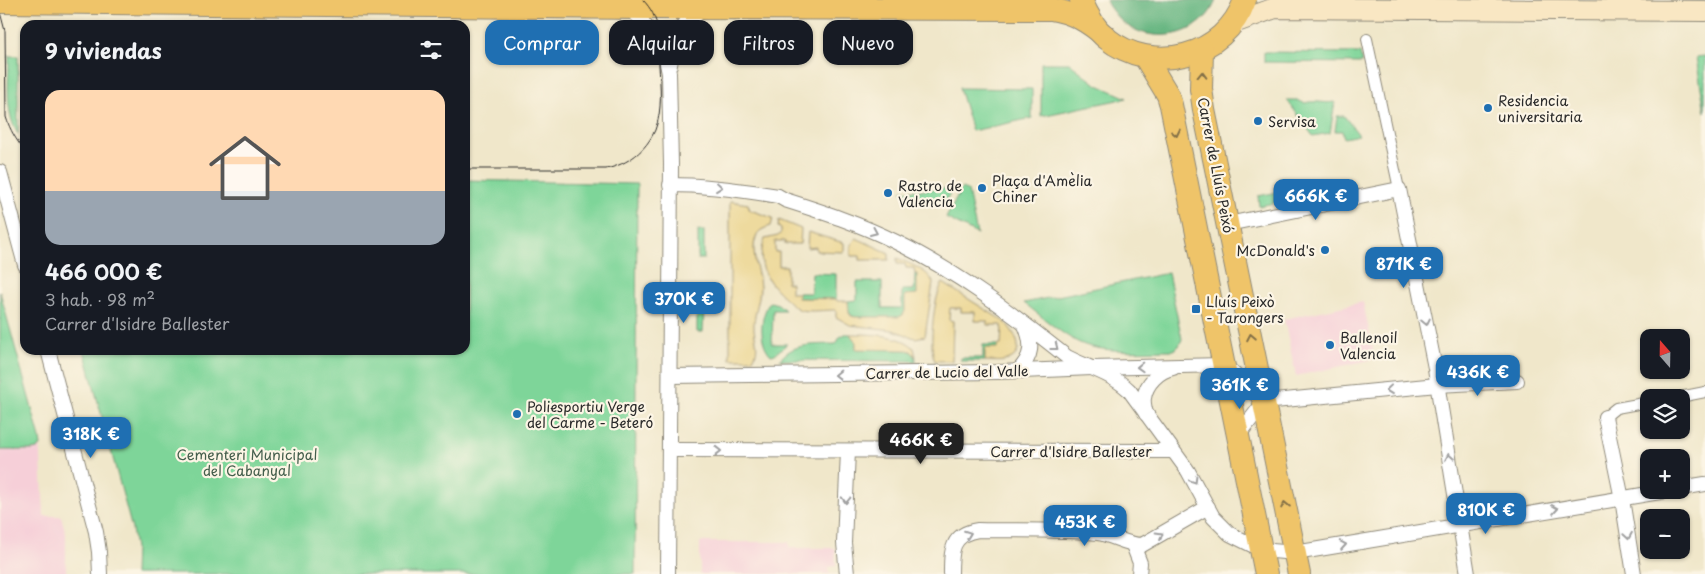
<!DOCTYPE html>
<html lang="es">
<head>
<meta charset="utf-8">
<style>
	body { margin:0; font-family:"Playpen Sans",sans-serif; background:#242831; color:#f1f3f6; height:100vh; display:flex; flex-direction:column; font-size:19px; white-space:nowrap }
	* { box-sizing:border-box; margin:0 }
	p { font-size:16px; color:#9ea1a6 }
	.icon { flex:none; width:28px; height:28px; fill:none; stroke:currentColor; stroke-width:2; stroke-linecap:round; stroke-linejoin:round }
	.map { position:relative; flex:1; overflow:hidden }
	.details { position:absolute; left:20px; top:20px; width:450px; height:335px; display:flex; flex-direction:column; background:#171b24; border-radius:15px; box-shadow:0 1px 4px #0004 }
	.details>* { flex:none }
	.banner { position:absolute; left:485px; top:20px; width:475px; height:45px; display:flex; gap:10px }
	.needle { width:32px; rotate:340deg }
	.controls { position:absolute; left:1640px; top:329px; display:grid; gap:10px }
	.controls a { display:grid; place-items:center; width:50px; height:50px; border-radius:10px; background:#171b24; box-shadow:0 1px 4px #0004; font-size:25px }
	.price { position:absolute; translate:-50% -42px; padding:0 11px; border-radius:10px; background:#1f6fb2; color:#fff; font-size:16px; line-height:32px; filter:drop-shadow(0 1px 2px #0008) }
	.price::after { content:''; position:absolute; left:50%; top:30px; width:15px; height:11px; margin-left:-8px; background:inherit; clip-path:polygon(0 0,100% 0,50% 100%) }
	.price.current { background:#222; color:#fff }
	ul { padding:0; list-style:none }
	li { display:grid; align-content:center; gap:10px; height:265px; padding:0 25px }
	li span { display:grid; place-items:center; height:155px; border-radius:15px; color:#555 }
	li>.icon { margin-inline-start:auto }
	span .icon { width:90px; height:90px; fill:#fffc; stroke-width:1 }
	li b { font-size:21px }
	h2 { display:flex; justify-content:space-between; align-items:center; height:60px; padding:0 25px; font-size:21px }
	.chip { padding:0 18px; border-radius:15px; background:#171b24; box-shadow:0 1px 4px #0004; font-size:18px; line-height:45px }
	.chip.current { background:#1f6fb2; color:#fff }
	.map>svg:first-child { display:block }
	.built { fill:#f6cfd8 }
	.green { fill:#7ed599; stroke:#548062 }
	.forest { fill:#66b681; stroke:#487056 }
	.sand { fill:#eeda9e; stroke:#8c8264 }
	.lines { fill:none; stroke-linecap:round; stroke-linejoin:round }
	.pedestrian-casing { stroke:#8e897a; stroke-width:12 }
	.minor-casing { stroke:#8e897a; stroke-width:16 }
	.secondary-casing { stroke:#8e897a; stroke-width:22 }
	.primary-casing { stroke:#8e897a; stroke-width:24 }
	.pedestrian { stroke:#fff; stroke-width:10 }
	.minor { stroke:#fff; stroke-width:14 }
	.secondary { stroke:#f9e7c3; stroke-width:20 }
	.primary { stroke:#efc469; stroke-width:22 }
	.tram { stroke:#2b2b2b; stroke-width:1 }
	.oneway { stroke:#837047 }
	.oneway2 { stroke:#a0a0a0 }
	.poi-dot { fill:#1f6fb2; stroke:#fcf5e5; stroke-width:2 }
	.labels { text-anchor:middle; dominant-baseline:central; stroke-width:4.5; stroke-linejoin:round; paint-order:stroke }
	.poi-label { font-size:14px; fill:#2b2b2b; stroke:#fcf5e5; text-anchor:start }
	.street-label { font-size:14px; fill:#2b2b2b; stroke:#fcf5e5 }
	.park-label { font-size:14px; fill:#445e4c; stroke:#fcf5e5 }
</style>
</head>
<body>
<div class="map">
<svg width="1705" height="574" viewBox="0 0 1705 574">
	<rect width="100%" height="100%" fill="#fcf5e5"/>
	<filter id="ink" filterUnits="userSpaceOnUse"><feTurbulence type="fractalNoise" baseFrequency=".02" numOctaves="2"/><feDisplacementMap in="SourceGraphic" scale="10" xChannelSelector="R" yChannelSelector="G"/><feConvolveMatrix kernelMatrix="1 2 1 2 8 2 1 2 1" color-interpolation-filters="sRGB"/></filter>
	<filter id="wash" filterUnits="userSpaceOnUse"><feTurbulence type="fractalNoise" baseFrequency=".0096" numOctaves="4" result="noise"/><feDisplacementMap in="SourceGraphic" scale="20" xChannelSelector="R" yChannelSelector="G"/><feGaussianBlur stdDeviation="1.12" result="paint"/><feColorMatrix in="noise" values="0 0 0 0 0 0 0 0 0 0 0 0 0 0 0 0 0 1.4 0 .05"/><feComposite in="paint" operator="in"/></filter>
	<g filter="url(#wash)">
		<rect width="100%" height="100%" fill="#f0e7ca"/>
		<g class="built">
			<path d="M0,292L40,438L44,516H61L66,534V574H0Z"/>
			<path d="M1363,302L1375,359L1296,376L1284,319Z"/>
			<path d="M700,542H789L790,548H835L836,566L829,567V573L836,574H700Z"/>
		</g>
		<g class="green">
			<path d="M1264,52L1360,53L1362,63L1264,62Z"/>
			<path d="M9,56H18V134C4,112 9,81 9,56Z"/>
			<path d="M1705,56V112L1696,57Z"/>
			<path d="M1041,63H1069L1096,84L1127,98L1041,116Z"/>
			<path d="M959,88L1032,89V118L972,131Z"/>
			<path d="M1287,100H1297L1304,103C1316,100 1323,104 1335,102L1330,133L1313,136Z"/>
			<path d="M1337,116H1344L1359,135L1344,138L1342,131H1335Z"/>
			<path d="M465,180L637,184L635,574H134L135,548L132,529L84,350H465Z"/>
			<path d="M1304,187L1306,197L1259,206L1258,196Z"/>
			<path d="M953,188L943,205L930,198L926,205L901,191Z"/>
			<path d="M962,188L968,191L977,234L946,218Z"/>
			<rect x="698" y="231" width="6" height="28"/>
			<path d="M812,273L836,274V299L798,298V293H811Z"/>
			<path d="M1168,273L1182,339L1179,346L1173,350C1150,350 1110,353 1088,346C1067,340 1043,317 1024,303Z"/>
			<path d="M915,274H917V294L905,295V311L903,315L899,317H855C847,314 848,308 848,301L857,300V282H882V308H902V290H914Z"/>
			<path d="M0,292L40,438L41,446H39L37,449L32,450H0Z"/>
			<path d="M770,302L778,304L785,310H773L772,344H787L775,354L771,355C758,342 760,316 770,302Z"/>
			<path d="M697,305L704,306L703,332H697Z"/>
			<path d="M845,334H850L856,342V349L907,350C913,352 916,355 916,361L780,360C792,342 817,345 836,344L840,337Z"/>
			<path d="M983,345H998V348H986L985,361H961V358H983Z"/>
		</g>
		<path class="forest" d="M1106,0H1216C1201,42 1139,47 1114,13C1111,9 1107,5 1106,0Z"/>
		<g class="sand">
			<path d="M730,201L748,204L750,210L773,218L771,226C765,228 758,230 756,237C750,253 759,271 760,287C760,301 753,315 754,329C755,340 760,348 753,359H730Z"/>
			<path d="M779,220L801,229L800,244H785V241H775V252H779V266H787V283H791V293H798V298L836,299L837,301H848L849,313L851,316L855,317H899L903,315L905,311V295L917,294V274H915L914,268H906L905,264H897V258C908,263 930,271 933,283L925,336L915,338L893,330L850,325L836,317V310C825,310 811,312 801,310C795,308 789,302 785,298C767,282 755,264 765,239L778,236L781,233V229L778,227Z"/>
			<path d="M808,232L844,243V252L816,251V247L807,248Z"/>
			<path d="M856,238L889,253V260H860V256H851V245Z"/>
			<path d="M943,283L1005,322C1013,331 1027,351 1010,359C1003,363 993,361 985,361V348H998V345H1001L1002,325H987V321H975V312H961V308H950L949,320L953,321L952,361H935C928,349 934,293 943,283Z"/>
			<path d="M850,334C868,334 901,334 914,348L916,357L911,351L907,350L856,349V342Z"/>
		</g>
	</g>
	<g filter="url(#ink)">
		<g class="lines">
			<defs>
				<g id="pedestrian">
					<path d="M1367,39L1399,189"/>
					<path d="M1675,398L1705,392"/>
					<path d="M1605,417L1616,408L1649,402"/>
				</g>
				<g id="minor">
					<path d="M626,8L636,14L659,43L665,54L669,73L671,164L668,574"/>
					<path d="M670,65C674,39 678,23 704,10"/>
					<path d="M0,172L25,265"/>
					<path d="M670,185C707,185 742,190 778,196L785,200C823,212 860,224 896,242C958,272 1014,315 1067,357C1088,368 1111,373 1129,390L1188,471L1213,517L1230,534L1262,550L1295,553L1672,490"/>
					<path d="M1228,224L1399,189L1435,368L1440,402L1468,574"/>
					<path d="M48,350L96,532L99,552L100,574"/>
					<path d="M1018,371C1033,356 1033,344 1025,325"/>
					<path d="M670,376L998,372L1092,368L1224,365L1262,400"/>
					<path d="M1264,402L1437,385L1517,381"/>
					<path d="M1146,414C1145,409 1143,403 1144,398C1146,383 1159,371 1173,368"/>
					<path d="M1605,417L1622,499L1634,574"/>
					<path d="M1238,436L1264,402"/>
					<path d="M669,450L1173,451"/>
					<path d="M1681,488L1705,484"/>
					<path d="M1133,545L1140,563L1139,574"/>
					<path d="M847,574L844,543L848,451"/>
					<path d="M951,574C951,551 951,534 978,530C1018,531 1058,529 1098,533C1113,535 1126,545 1142,545L1208,507"/>
				</g>
				<path id="secondary" d="M1234,23L1275,8L1705,11"/>
				<g id="primary">
					<path d="M1081,0C1087,14 1094,28 1106,38C1153,76 1225,57 1245,0"/>
					<path d="M0,2L650,8L1051,9C1074,13 1087,21 1105,36"/>
					<path d="M1202,50L1201,89L1204,110L1299,574"/>
					<path d="M1145,57L1168,95L1171,105L1266,574"/>
				</g>
			</defs>
			<use href="#pedestrian" class="pedestrian-casing"/>
			<use href="#minor" class="minor-casing"/>
			<use href="#secondary" class="secondary-casing"/>
			<use href="#primary" class="primary-casing"/>
			<use href="#pedestrian" class="pedestrian"/>
			<use href="#minor" class="minor"/>
			<use href="#secondary" class="secondary"/>
			<use href="#primary" class="primary"/>
			<g class="tram">
				<path d="M0,12L5,31L6,117C10,130 16,140 25,151"/>
				<path d="M465,169H606C628,164 646,151 655,130C663,110 660,85 659,65C659,53 661,41 658,30C656,18 651,8 643,0"/>
			</g>
		</g>
		<defs><path id="oneway-chevron" d="M-2-3.5L2.5 0L-2 3.5" fill="none" stroke-width="1.6" stroke-linecap="round" stroke-linejoin="round" transform="scale(1.25)"/></defs>
		<g class="oneway">
			<use href="#oneway-chevron" transform="translate(1202 75) rotate(-89)"/>
			<use href="#oneway-chevron" transform="translate(1176 133) rotate(78)"/>
			<use href="#oneway-chevron" transform="translate(1251 337) rotate(-101)"/>
			<use href="#oneway-chevron" transform="translate(1285 505) rotate(-102)"/>
		</g>
		<g class="oneway2">
			<use href="#oneway-chevron" transform="translate(719 187) rotate(6)"/>
			<use href="#oneway-chevron" transform="translate(874 232) rotate(24)"/>
			<use href="#oneway-chevron" transform="translate(1426 322) rotate(78)"/>
			<use href="#oneway-chevron" transform="translate(1055 347) rotate(38)"/>
			<use href="#oneway-chevron" transform="translate(1140 367) rotate(178)"/>
			<use href="#oneway-chevron" transform="translate(838 375) rotate(179)"/>
			<use href="#oneway-chevron" transform="translate(1389 390) rotate(174)"/>
			<use href="#oneway-chevron" transform="translate(718 451)"/>
			<use href="#oneway-chevron" transform="translate(1449 457) rotate(-100)"/>
			<use href="#oneway-chevron" transform="translate(1194 480) rotate(58)"/>
			<use href="#oneway-chevron" transform="translate(846 500) rotate(92)"/>
			<use href="#oneway-chevron" transform="translate(1555 509) rotate(-9)"/>
			<use href="#oneway-chevron" transform="translate(968 534) rotate(-21)"/>
			<use href="#oneway-chevron" transform="translate(1160 535) rotate(-31)"/>
			<use href="#oneway-chevron" transform="translate(1628 536) rotate(81)"/>
			<use href="#oneway-chevron" transform="translate(1343 545) rotate(-10)"/>
		</g>
	</g>
	<g class="poi-dot">
		<circle cx="1488" cy="108" r="5"/>
		<circle cx="1258" cy="121" r="5"/>
		<circle cx="982" cy="188" r="5"/>
		<circle cx="888" cy="193" r="5"/>
		<circle cx="1325" cy="250" r="5"/>
		<rect x="1191" y="304" width="10" height="10" rx="2.5"/>
		<circle cx="1330" cy="345" r="5"/>
		<circle cx="517" cy="414" r="5"/>
	</g>
	<g class="labels">
		<g class="poi-label">
			<text x="1498" y="100">Residencia<tspan x="1498" dy="16">universitaria</tspan></text>
			<text x="1268" y="121">Servisa</text>
			<text x="992" y="180">Plaça d'Amèlia<tspan x="992" dy="16">Chiner</tspan></text>
			<text x="898" y="185">Rastro de<tspan x="898" dy="16">Valencia</tspan></text>
			<text x="1315" y="250" text-anchor="end">McDonald's</text>
			<text x="1206" y="301">Lluís Peixò<tspan x="1206" dy="16">- Tarongers</tspan></text>
			<text x="1340" y="337">Ballenoil<tspan x="1340" dy="16">Valencia</tspan></text>
			<text x="527" y="406">Poliesportiu Verge<tspan x="527" dy="16">del Carme - Beteró</tspan></text>
		</g>
		<g class="street-label">
			<text transform="translate(1216 165) rotate(79)">Carrer de Lluís Peixó</text>
			<text transform="translate(947 372) rotate(-1)">Carrer de Lucio del Valle</text>
			<text x="1071" y="451">Carrer d'Isidre Ballester</text>
		</g>
		<g class="park-label">
			<text x="247" y="454">Cementeri Municipal<tspan x="247" dy="16">del Cabanyal</tspan></text>
		</g>
	</g>
</svg>
<div class="controls">
<a><svg class="needle" viewBox="-14 -14 28 28"><path d="M0-13l5 13h-10z" fill="#e53935"/><path d="M0 13l5-13h-10z" fill="#9ea1a6"/></svg></a>
<a><svg class="icon" aria-label="layers" viewBox="0 0 24 24"><path d="M12 4l9 5-9 5-9-5zM3 14l9 5 9-5"/></svg></a>
<a>+</a>
<a>−</a>
</div>
<b class="price" style="left:1316px;top:221px">666K €</b>
<b class="price" style="left:1404px;top:289px">871K €</b>
<b class="price" style="left:684px;top:324px">370K €</b>
<b class="price" style="left:1478px;top:397px">436K €</b>
<b class="price" style="left:1240px;top:410px">361K €</b>
<b class="price" style="left:91px;top:459px">318K €</b>
<b class="price current" style="left:921px;top:465px">466K €</b>
<b class="price" style="left:1486px;top:535px">810K €</b>
<b class="price" style="left:1085px;top:547px">453K €</b>
<div class="banner">
<a class="chip current">Comprar</a>
<a class="chip">Alquilar</a>
<a class="chip">Filtros</a>
<a class="chip">Nuevo</a>
</div>
<section class="details">
<h2>9 viviendas<svg class="icon" aria-label="filters" viewBox="0 0 24 24"><path d="M4 7h16M4 17h16"/><circle cx="9" cy="7" r="2"/><circle cx="15" cy="17" r="2"/></svg></h2>
<ul>
<li><span style="background:linear-gradient(#ffd9b3 65%,#9aa5b1 0)"><svg class="icon" aria-label="home" viewBox="0 0 24 24"><path d="M3 11l9-7 9 7M6 9v11h12V9"/></svg></span><div><b>466 000 €</b><p>3 hab. · 98 m²</p><p>Carrer d'Isidre Ballester</p></div></li>
</ul>
</section>
</div>
</body>
</html>
